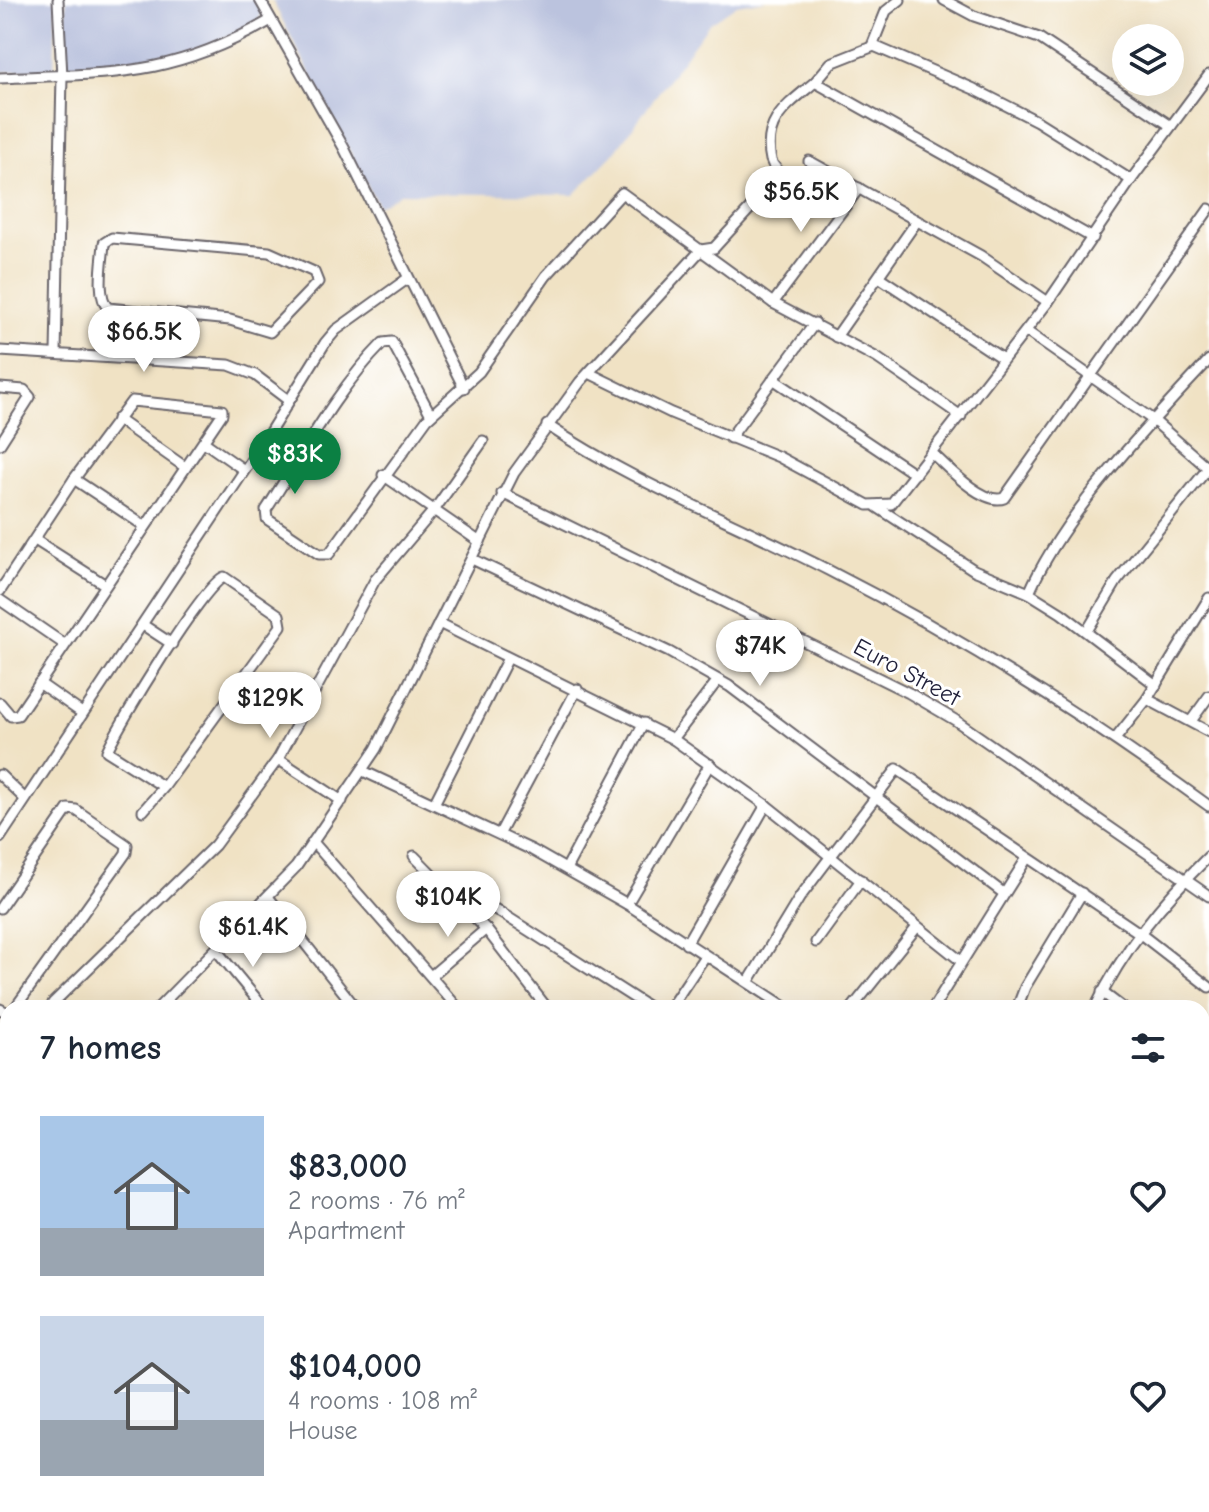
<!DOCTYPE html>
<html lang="en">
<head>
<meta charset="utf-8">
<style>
	body { margin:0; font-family:"Comic Neue",sans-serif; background:#f2f2f3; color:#1f2937; height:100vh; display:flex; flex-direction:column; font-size:30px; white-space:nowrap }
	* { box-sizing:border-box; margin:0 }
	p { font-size:26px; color:#747a83 }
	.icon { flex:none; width:44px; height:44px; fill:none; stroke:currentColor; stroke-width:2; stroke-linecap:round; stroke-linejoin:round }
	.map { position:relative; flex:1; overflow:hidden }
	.sheet { position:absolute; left:0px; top:1000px; width:1210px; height:512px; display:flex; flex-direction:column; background:#fff; border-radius:24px 24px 0 0; box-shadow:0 8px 32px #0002 }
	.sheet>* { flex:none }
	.buttons { position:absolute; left:1112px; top:24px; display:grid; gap:16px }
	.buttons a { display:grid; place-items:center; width:72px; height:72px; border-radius:50%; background:#fff; box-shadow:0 8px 32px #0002; font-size:40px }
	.price { position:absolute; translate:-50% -68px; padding:0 18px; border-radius:28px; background:#fff; color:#222; font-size:26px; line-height:52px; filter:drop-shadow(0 2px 4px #0008) }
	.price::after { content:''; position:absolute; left:50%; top:48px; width:24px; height:18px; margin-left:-12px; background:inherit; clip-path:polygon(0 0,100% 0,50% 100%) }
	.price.on { background:#0b8043; color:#fff }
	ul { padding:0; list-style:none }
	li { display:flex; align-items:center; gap:24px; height:200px; padding:0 40px }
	li span { display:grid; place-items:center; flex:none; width:224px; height:160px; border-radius:0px; color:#555 }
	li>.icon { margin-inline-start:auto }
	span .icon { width:96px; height:96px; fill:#fffc; stroke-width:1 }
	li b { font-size:34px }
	h2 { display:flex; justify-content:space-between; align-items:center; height:96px; padding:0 40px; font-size:34px }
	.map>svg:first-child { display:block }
	.industrial { fill:#bbc3de }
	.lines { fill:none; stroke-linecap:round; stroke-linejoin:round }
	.minor-casing { stroke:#6a656b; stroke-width:13 }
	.highway-casing { stroke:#6a656b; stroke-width:16 }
	.minor { stroke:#fff; stroke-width:9 }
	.highway { stroke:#fff; stroke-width:12 }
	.labels { text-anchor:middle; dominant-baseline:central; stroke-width:6; stroke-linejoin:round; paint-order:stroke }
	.street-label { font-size:24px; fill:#22223b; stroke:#fff }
</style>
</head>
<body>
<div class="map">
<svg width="1209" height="1512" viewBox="0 0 1209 1512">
	<rect width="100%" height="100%" fill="#fff"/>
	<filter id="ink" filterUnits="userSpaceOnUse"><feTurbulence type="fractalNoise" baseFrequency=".0125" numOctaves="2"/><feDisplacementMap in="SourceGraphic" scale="16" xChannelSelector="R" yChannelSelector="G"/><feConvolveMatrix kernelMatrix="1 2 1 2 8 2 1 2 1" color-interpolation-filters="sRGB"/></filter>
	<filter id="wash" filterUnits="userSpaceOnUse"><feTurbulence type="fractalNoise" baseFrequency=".006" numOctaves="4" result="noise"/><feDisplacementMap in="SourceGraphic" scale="32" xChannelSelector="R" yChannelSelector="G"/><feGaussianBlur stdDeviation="1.8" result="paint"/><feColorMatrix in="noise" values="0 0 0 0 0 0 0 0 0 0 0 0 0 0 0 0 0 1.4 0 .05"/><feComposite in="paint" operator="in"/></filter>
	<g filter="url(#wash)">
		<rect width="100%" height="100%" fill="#f0e2c4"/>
		<g class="industrial">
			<path d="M0,0H56L54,69L0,72Z"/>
			<path d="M66,0H256L262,12L259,20L230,36L166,61L70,71L65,65Z"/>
			<path d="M272,0H766L737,5L709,24L614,153L574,195L402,193L378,206Z"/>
		</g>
	</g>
	<g filter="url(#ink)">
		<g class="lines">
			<defs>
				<g id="minor">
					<path d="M260,0L344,148L464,388"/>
					<path d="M944,0L974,16L1039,38L1171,126"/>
					<path d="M872,46L886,11L900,0"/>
					<path d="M0,78C112,73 170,78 271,20"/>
					<path d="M809,161L981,256L1048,302"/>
					<path d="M112,238L269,252L314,272L318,282L270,332L230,320L108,308C96,296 103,260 104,243Z"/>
					<path d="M1093,238L815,82L831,63L874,46L974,89L1037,121L1131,180"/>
					<path d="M879,277L1003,359"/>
					<path d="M773,303L859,188"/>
					<path d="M1026,331L1153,420L1209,469"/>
					<path d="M836,337L917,221"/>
					<path d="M0,351L229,365L255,375L288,400"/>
					<path d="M56,353L62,76L58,0"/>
					<path d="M155,358L156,314"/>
					<path d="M589,373L671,413L779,457L868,505L891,504L1048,302L1131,180L1209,75"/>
					<path d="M773,379L915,474"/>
					<path d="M0,388L24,390L30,397L0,444"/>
					<path d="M431,415L392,342L383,343C336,390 302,455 266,510L267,519L319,554H329L427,419L479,372L546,276L622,193L773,303L877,358L961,416"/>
					<path d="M117,419L185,467"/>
					<path d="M547,425C633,483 735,522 828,570C962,638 1087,717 1209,806"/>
					<path d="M268,435L300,458"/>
					<path d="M730,438L815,323"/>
					<path d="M204,442L244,470"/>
					<path d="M932,453C947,467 984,506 1004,498L1209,209"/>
					<path d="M383,475L480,542"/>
					<path d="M74,479L143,525"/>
					<path d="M502,493L909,693L955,720L1209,896"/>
					<path d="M877,507L974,570L1029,593L1061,613L1156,685"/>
					<path d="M35,540L104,584"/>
					<path d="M472,559L669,652L729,686L1002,892"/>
					<path d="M0,591L74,479L132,401L222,410V414L18,715L11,716L0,703"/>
					<path d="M1029,593C1063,514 1150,423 1209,360"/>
					<path d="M0,600L64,644"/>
					<path d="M439,623L673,739L766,805L961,961"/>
					<path d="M143,625L172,644"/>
					<path d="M1087,631L1117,581L1209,467"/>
					<path d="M39,683L82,713"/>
					<path d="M1147,699L1209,732"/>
					<path d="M1191,721L1209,696"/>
					<path d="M1116,738L1147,699L1209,598"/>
					<path d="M673,739L718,680"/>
					<path d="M278,759L342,801"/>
					<path d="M363,771L532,850L627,904L787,1008"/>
					<path d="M0,775L24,798"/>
					<path d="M435,802L508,658"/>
					<path d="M143,811L164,787L281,626L279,615L224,577C203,585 119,724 107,751L164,787"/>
					<path d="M500,833L577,689"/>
					<path d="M0,838L268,435L325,343L336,330L407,279"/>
					<path d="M313,842L458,1008"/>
					<path d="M414,856L486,929L547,1008"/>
					<path d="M566,869L644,723"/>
					<path d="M269,898L356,1008"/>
					<path d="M627,904L710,764"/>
					<path d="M0,908L68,809L76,810L127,845L126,853L15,1008"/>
					<path d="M474,917L487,904L650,1008"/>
					<path d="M816,942L861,880"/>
					<path d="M686,944L766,805"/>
					<path d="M217,951L264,1008"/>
					<path d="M432,975L486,929"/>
					<path d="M749,981L800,897L897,769L1138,932L1209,987"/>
					<path d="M1102,992L1123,1008"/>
					<path d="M56,1008L53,1003L215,845L278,759L375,580L435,509L483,441"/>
					<path d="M158,1008L296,867L376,749L514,473L580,382L701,250L714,248L780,176C779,168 773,168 771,160C762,120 788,105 815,82"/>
					<path d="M670,1008L705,956"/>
					<path d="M852,1008L917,927"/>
					<path d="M933,1008L1027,858"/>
					<path d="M1017,1008L1025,987L1082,893"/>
					<path d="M1095,1008C1123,949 1162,902 1209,856"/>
					<path d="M0,1009L8,1013"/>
					<path d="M1202,1065L1209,1070"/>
					<path d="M1202,1159L1209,1164"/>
					<path d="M1202,1246L1209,1251"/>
					<path d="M0,1300H8"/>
					<path d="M0,1370L8,1372"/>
					<path d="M1202,1370L1209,1361"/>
					<path d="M1202,1452L1209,1445"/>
					<path d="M0,1478L8,1472"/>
					<path d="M74,1504L80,1512"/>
					<path d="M165,1504L171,1512"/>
					<path d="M378,1504L385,1512"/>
					<path d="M926,1504L934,1512"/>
					<path d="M1027,1504L1034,1512"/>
					<path d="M1178,1504L1186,1512"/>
					<path d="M8,1512L21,1504"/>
					<path d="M206,1512L218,1504"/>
					<path d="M419,1512L425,1504"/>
					<path d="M526,1512L533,1504"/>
					<path d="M629,1512L634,1504"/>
					<path d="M748,1512L755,1504"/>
					<path d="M839,1512L846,1504"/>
				</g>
				<g id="highway">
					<path d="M0,1101L8,1112"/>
					<path d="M0,1130L8,1141"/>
					<path d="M271,1504L277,1512"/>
					<path d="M289,1504L295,1512"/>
				</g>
			</defs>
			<use href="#minor" class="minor-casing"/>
			<use href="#highway" class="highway-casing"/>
			<use href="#minor" class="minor"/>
			<use href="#highway" class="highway"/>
		</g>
	</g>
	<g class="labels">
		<g class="street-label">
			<text transform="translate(907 672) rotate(28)">Euro Street</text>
		</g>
	</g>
</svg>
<div class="buttons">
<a><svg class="icon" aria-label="layers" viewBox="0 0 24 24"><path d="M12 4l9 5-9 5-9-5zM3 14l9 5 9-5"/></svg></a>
</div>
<b class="price" style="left:801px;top:234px">$56.5K</b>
<b class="price" style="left:144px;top:374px">$66.5K</b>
<b class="price on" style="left:295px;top:496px">$83K</b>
<b class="price" style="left:760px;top:688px">$74K</b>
<b class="price" style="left:270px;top:740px">$129K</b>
<b class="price" style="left:448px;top:939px">$104K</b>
<b class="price" style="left:253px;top:969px">$61.4K</b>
<section class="sheet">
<h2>7 homes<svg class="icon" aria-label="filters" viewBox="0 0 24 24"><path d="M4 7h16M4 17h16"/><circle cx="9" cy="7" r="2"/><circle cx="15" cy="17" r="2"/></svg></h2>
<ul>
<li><span style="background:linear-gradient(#a9c7e8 70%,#9aa5b1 0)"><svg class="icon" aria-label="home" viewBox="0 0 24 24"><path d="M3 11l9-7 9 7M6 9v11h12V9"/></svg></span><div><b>$83,000</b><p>2 rooms · 76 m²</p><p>Apartment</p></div><svg class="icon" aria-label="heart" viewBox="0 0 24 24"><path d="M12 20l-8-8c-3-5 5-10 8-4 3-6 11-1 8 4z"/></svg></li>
<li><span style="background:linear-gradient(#c9d6e8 65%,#9aa5b1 0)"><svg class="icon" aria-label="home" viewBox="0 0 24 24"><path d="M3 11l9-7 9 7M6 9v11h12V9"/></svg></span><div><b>$104,000</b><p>4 rooms · 108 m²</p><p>House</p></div><svg class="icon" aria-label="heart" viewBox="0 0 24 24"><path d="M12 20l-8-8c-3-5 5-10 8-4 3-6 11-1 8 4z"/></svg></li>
</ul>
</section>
</div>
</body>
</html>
